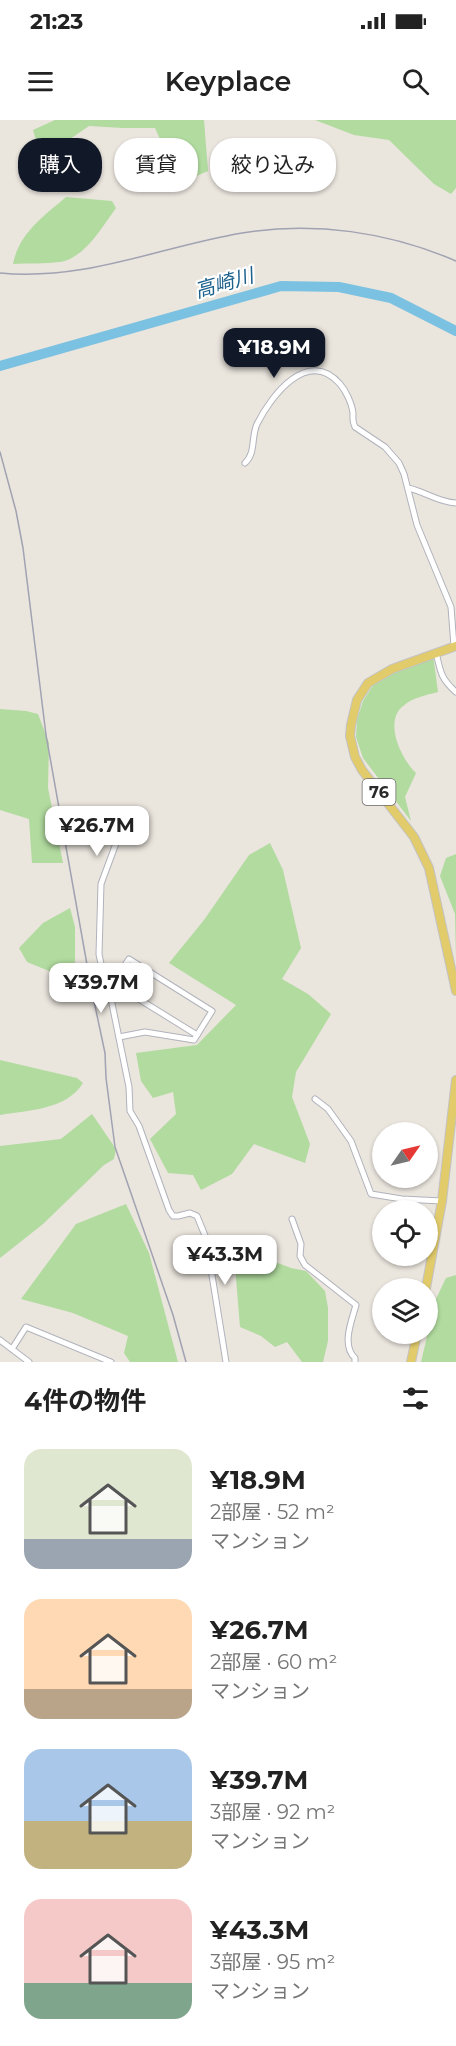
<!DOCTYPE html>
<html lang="ja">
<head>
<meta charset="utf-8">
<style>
	body { margin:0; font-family:Montserrat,"Noto Sans JP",sans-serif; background:#f6f6f6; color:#222; height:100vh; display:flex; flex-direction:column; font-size:22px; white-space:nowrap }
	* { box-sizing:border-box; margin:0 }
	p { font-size:20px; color:#767676 }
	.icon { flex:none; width:33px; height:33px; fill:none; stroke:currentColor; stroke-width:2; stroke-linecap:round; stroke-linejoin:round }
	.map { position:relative; height:1242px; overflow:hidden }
	.side { display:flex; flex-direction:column; background:#fff; flex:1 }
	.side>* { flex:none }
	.guide { position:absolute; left:18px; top:18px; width:420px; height:54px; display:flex; gap:12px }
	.needle { width:39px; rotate:56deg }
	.controls { position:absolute; left:372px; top:1002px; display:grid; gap:12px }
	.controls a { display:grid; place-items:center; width:66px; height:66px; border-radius:50%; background:#fff; box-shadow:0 2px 4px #0004; font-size:30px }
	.price { position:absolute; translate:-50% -51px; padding:0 14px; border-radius:12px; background:#fff; color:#222; font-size:20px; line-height:39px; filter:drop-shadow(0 2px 3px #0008) }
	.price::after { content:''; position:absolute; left:50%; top:36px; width:18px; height:14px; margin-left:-9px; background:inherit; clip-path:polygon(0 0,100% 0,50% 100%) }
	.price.current { background:#111827; color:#fff }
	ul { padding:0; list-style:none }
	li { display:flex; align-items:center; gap:18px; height:150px; padding:0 24px }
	li span { display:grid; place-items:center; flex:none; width:168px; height:120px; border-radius:18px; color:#555 }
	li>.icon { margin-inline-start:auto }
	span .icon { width:72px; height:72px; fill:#fffc; stroke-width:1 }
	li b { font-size:26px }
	h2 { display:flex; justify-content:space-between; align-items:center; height:72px; padding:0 24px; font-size:26px }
	.pill { padding:0 21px; border-radius:24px; background:#fff; box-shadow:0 2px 4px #0004; font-size:21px; line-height:54px }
	.pill.current { background:#111827; color:#fff }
	.status { display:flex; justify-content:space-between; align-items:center; height:42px; padding:0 30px; background:#fff; direction:ltr }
	.status svg { height:16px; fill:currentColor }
	header { display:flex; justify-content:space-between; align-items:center; height:78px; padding:0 24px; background:#fff; font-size:27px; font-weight:600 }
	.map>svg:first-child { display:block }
	.green { fill:#b1db9f }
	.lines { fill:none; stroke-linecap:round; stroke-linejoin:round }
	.river { stroke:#7bc1e1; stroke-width:10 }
	.minor-casing { stroke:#b1b3bc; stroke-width:7 }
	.primary-casing { stroke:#c3c3c3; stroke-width:10 }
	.minor { stroke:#fff; stroke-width:5 }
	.primary { stroke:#e1cb6b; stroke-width:8 }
	.rail { stroke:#a1a2b2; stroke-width:1.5 }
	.labels { text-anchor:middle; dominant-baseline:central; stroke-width:4.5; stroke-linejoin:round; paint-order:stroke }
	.shield { fill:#fff; stroke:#6a6a6a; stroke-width:1.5 }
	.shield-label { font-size:16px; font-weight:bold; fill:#2a2a2a }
	.water-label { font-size:20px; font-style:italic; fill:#1c608c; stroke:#fff }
</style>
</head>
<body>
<div class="status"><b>21:23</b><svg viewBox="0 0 49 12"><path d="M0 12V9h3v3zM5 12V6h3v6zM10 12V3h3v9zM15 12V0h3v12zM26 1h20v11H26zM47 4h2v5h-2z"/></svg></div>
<header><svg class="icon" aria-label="menu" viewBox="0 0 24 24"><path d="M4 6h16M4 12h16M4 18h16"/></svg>Keyplace<svg class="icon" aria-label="search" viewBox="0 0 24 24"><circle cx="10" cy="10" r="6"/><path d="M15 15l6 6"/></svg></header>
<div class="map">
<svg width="456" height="1242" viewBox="0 0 456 1242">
	<rect width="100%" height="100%" fill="#eae5dd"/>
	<g class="green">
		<path d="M55,0H204L208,51L180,63L155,8H123L89,6L70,19L36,20L33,10Z"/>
		<path d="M315,0H456V68L451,74L434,64L389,20L354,15Z"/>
		<path d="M66,77L112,81L116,88C102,107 85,138 60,142C44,144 28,143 13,144C19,113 44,96 66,77Z"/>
		<path d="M433,535L438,572C426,575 412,578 403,586C383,602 402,640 416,653L405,677L411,701L363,638L356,617L357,600L363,581L375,562L383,556Z"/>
		<path d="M0,589L26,591L38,594L49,623L48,668L63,743H32L29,699L0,690Z"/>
		<path d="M270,723L283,750L301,828L282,859L308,874L331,894L296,952L292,977L310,1024L305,1043L254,1024L232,1054L201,1070L193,1055L168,1053L150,1019L176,994L173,972L153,978L141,961L136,933L197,925L236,885L169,843L204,800L249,735Z"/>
		<path d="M456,734V839L455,794L440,756L446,738Z"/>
		<path d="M70,788L75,807V844L59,855L27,842L19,828L43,803Z"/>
		<path d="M0,940L77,958L83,963C66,990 29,990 0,995Z"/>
		<path d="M92,994L116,1029L114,1039L104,1045L43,1104L0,1138V1026L61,1019Z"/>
		<path d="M126,1084L149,1133L178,1242H130L124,1233L128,1216L73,1193L21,1179L76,1104Z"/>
		<path d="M234,1134L259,1136L291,1148L306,1151L325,1171L328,1188V1221L323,1242H302L287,1222L275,1227L261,1216L240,1207Z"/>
		<path d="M456,1155V1242H421L436,1179L446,1158Z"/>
	</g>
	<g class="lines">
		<path class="river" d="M0,246L281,166L339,167L391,178L456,211"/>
		<defs>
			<g id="minor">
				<path d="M245,343C256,333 251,317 257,304C271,276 308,227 340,264C346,271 352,284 353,293C353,299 352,301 355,307L385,327L399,343L404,354L417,405L451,487L454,526"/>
				<path d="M408,368C426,372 438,382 456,383"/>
				<path d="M436,532C440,551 441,559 456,572"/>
				<path d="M118,718L101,764L99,834L103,854L109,869L129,967L130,991L139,1006L169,1090L173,1096H178L190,1093L197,1096L206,1118L226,1242"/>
				<path d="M113,863L197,915"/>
				<path d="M109,869L129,839L212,891L194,920L145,912L119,917"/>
				<path d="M315,979L328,989L351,1021L371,1074L402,1079L442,1081"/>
				<path d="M292,1099L301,1124L300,1136L305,1145L356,1185C352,1200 341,1225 355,1238V1242"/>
				<path d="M0,1220L29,1242"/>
				<path d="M12,1229L26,1207L111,1242"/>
			</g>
			<g id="primary">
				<path d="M456,526L392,549L368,563L357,580L351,605L350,616L355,637L362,650L414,717L429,748L456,871"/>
				<path d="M426,1168L442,1081L456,960"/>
				<path d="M411,1242L417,1214"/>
			</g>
		</defs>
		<use href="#minor" class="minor-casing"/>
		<use href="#primary" class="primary-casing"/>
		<use href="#minor" class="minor"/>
		<use href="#primary" class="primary"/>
		<g class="rail">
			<path d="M0,153C87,161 159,127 242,113C314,101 389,112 456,141"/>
			<path d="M0,332L16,391L23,428L46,615L91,867L105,933L106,958L115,1027L173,1195L186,1242"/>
		</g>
	</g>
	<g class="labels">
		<rect class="shield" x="362.5" y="659" width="33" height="26" rx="4.5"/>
		<g class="shield-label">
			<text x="379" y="672">76</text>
		</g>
		<g class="water-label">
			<text transform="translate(224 163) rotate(-16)">高崎川</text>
		</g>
	</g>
</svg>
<div class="controls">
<a><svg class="needle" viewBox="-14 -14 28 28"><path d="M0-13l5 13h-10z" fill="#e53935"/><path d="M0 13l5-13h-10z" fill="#767676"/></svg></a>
<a><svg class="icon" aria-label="locate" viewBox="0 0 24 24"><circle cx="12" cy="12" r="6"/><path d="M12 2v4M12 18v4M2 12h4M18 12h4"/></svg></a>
<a><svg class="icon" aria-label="layers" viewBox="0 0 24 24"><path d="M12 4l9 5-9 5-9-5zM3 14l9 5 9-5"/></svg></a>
</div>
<b class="price current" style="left:274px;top:259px">¥18.9M</b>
<b class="price" style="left:97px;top:737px">¥26.7M</b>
<b class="price" style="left:101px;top:894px">¥39.7M</b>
<b class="price" style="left:225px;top:1166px">¥43.3M</b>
<div class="guide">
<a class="pill current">購入</a>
<a class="pill">賃貸</a>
<a class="pill">絞り込み</a>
</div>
</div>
<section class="side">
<h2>4件の物件<svg class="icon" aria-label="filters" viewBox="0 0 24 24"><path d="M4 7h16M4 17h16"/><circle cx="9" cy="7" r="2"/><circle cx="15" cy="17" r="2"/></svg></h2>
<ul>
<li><span style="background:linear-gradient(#dfe7d0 75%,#9aa5b1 0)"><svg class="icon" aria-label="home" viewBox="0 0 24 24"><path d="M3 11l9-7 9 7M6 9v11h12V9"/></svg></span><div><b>¥18.9M</b><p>2部屋 · 52 m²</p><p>マンション</p></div></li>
<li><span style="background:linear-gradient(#ffd9b3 75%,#b9a48a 0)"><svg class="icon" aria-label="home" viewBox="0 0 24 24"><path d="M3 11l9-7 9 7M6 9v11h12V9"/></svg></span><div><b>¥26.7M</b><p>2部屋 · 60 m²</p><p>マンション</p></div></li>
<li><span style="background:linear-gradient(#a9c7e8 60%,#c2b280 0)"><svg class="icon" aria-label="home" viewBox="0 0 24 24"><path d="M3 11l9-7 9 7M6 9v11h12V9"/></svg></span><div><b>¥39.7M</b><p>3部屋 · 92 m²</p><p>マンション</p></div></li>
<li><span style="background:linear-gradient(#f6c9c9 70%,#7fa58c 0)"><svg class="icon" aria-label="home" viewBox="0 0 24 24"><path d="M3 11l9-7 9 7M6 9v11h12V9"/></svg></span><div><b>¥43.3M</b><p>3部屋 · 95 m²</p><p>マンション</p></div></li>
</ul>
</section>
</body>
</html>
